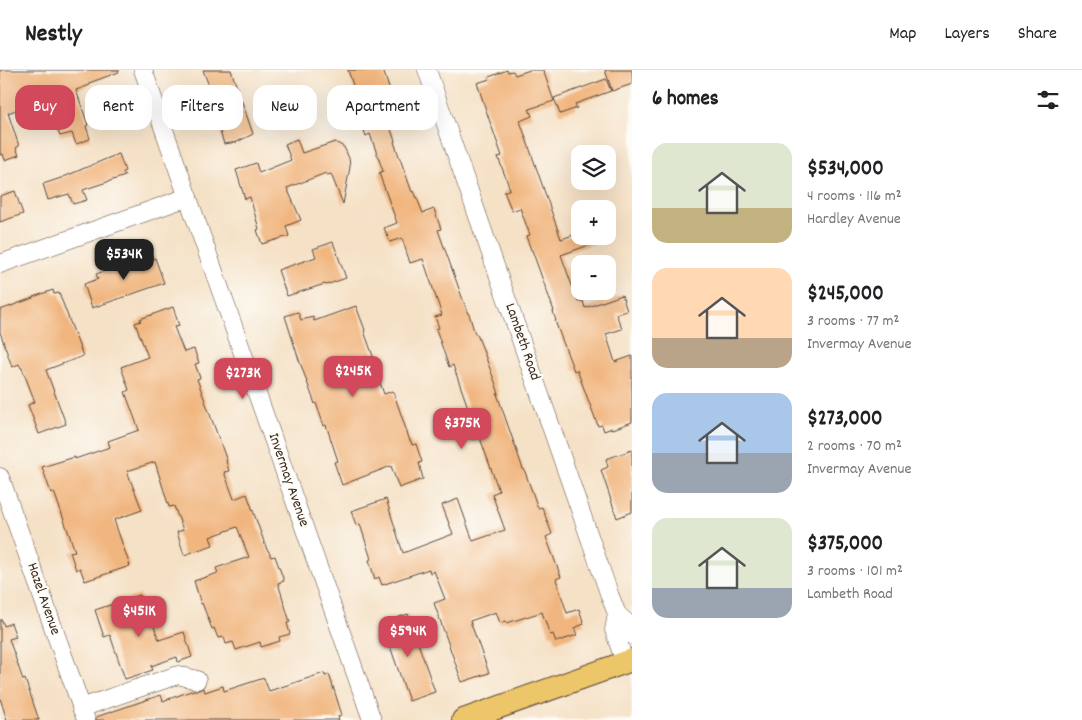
<!DOCTYPE html>
<html lang="en">
<head>
<meta charset="utf-8">
<style>
	body { margin:0; font-family:Dekko,sans-serif; background:#f6f6f6; color:#202124; height:100vh; display:flex; flex-direction:column; font-size:19px; white-space:nowrap }
	* { box-sizing:border-box; margin:0 }
	p { font-size:16px; color:#757577 }
	.icon { flex:none; width:28px; height:28px; fill:none; stroke:currentColor; stroke-width:2; stroke-linecap:round; stroke-linejoin:round }
	.map { position:relative; flex:1; overflow:hidden }
	.sheet { display:flex; flex-direction:column; background:#fff; width:450px }
	.sheet>* { flex:none }
	.hud { position:absolute; left:15px; top:15px; width:475px; height:45px; display:flex; gap:10px }
	.tools { position:absolute; left:571px; top:75px; display:grid; gap:10px }
	.tools a { display:grid; place-items:center; width:45px; height:45px; border-radius:10px; background:#fff; box-shadow:0 5px 20px #0002; font-size:25px }
	.price { position:absolute; translate:-50% -42px; padding:0 11px; border-radius:10px; background:#d1495b; color:#fff; font-size:16px; line-height:32px; filter:drop-shadow(0 1px 2px #0008) }
	.price::after { content:''; position:absolute; left:50%; top:30px; width:15px; height:11px; margin-left:-8px; background:inherit; clip-path:polygon(0 0,100% 0,50% 100%) }
	.price.selected { background:#222; color:#fff }
	ul { padding:0; list-style:none }
	li { display:flex; align-items:center; gap:15px; height:125px; padding:0 20px }
	li span { display:grid; place-items:center; flex:none; width:140px; height:100px; border-radius:15px; color:#555 }
	li>.icon { margin-inline-start:auto }
	span .icon { width:60px; height:60px; fill:#fffc; stroke-width:1 }
	li b { font-size:21px }
	h2 { display:flex; justify-content:space-between; align-items:center; height:60px; padding:0 20px; font-size:21px }
	.tag { padding:0 18px; border-radius:15px; background:#fff; box-shadow:0 5px 20px #0002; font-size:18px; line-height:45px }
	.tag.selected { background:#d1495b; color:#fff }
	header { display:flex; align-items:center; gap:30px; box-sizing:border-box; height:70px; padding:0 25px; background:#fff; border-bottom:1px solid #e0e0e0 }
	header strong { font-size:24px }
	nav { display:flex; gap:28px; margin-inline-start:auto; font-size:18px }
	main { display:flex; flex:1; min-height:0 }
	.map>svg:first-child { display:block }
	.building { fill:#f1b67f }
	.lines { fill:none; stroke-linecap:round; stroke-linejoin:round }
	.minor-casing { stroke:#574537; stroke-width:19 }
	.major-casing { stroke:#574537; stroke-width:24 }
	.minor { stroke:#fff; stroke-width:18 }
	.major { stroke:#ecc669; stroke-width:22 }
	.labels { text-anchor:middle; dominant-baseline:central; stroke-width:4.5; stroke-linejoin:round; paint-order:stroke }
	.street-label { font-size:15px; fill:#3b2a1e; stroke:#fdfcf7 }
</style>
</head>
<body>
<header>
<strong>Nestly</strong>
<nav><a>Map</a><a>Layers</a><a>Share</a></nav>
</header>
<main>
<div class="map">
<svg width="632" height="650" viewBox="0 0 632 650">
	<rect width="100%" height="100%" fill="#fdfcf7"/>
	<filter id="ink" filterUnits="userSpaceOnUse"><feTurbulence type="fractalNoise" baseFrequency=".02" numOctaves="2"/><feDisplacementMap in="SourceGraphic" scale="10" xChannelSelector="R" yChannelSelector="G"/><feConvolveMatrix kernelMatrix="1 2 1 2 8 2 1 2 1" color-interpolation-filters="sRGB"/></filter>
	<filter id="wash" filterUnits="userSpaceOnUse"><feTurbulence type="fractalNoise" baseFrequency=".0096" numOctaves="4" result="noise"/><feDisplacementMap in="SourceGraphic" scale="20" xChannelSelector="R" yChannelSelector="G"/><feGaussianBlur stdDeviation="1.12" result="paint"/><feColorMatrix in="noise" values="0 0 0 0 0 0 0 0 0 0 0 0 0 0 0 0 0 1.4 0 .05"/><feComposite in="paint" operator="in"/></filter>
	<g filter="url(#wash)">
		<rect width="100%" height="100%" fill="#f5e1c6"/>
		<g id="blocks">
			<g class="building">
				<path d="M0,0H119V2L89,13L90,15L76,20L88,55L86,56L90,69L76,74L72,63L60,66L46,29L8,43L19,76L16,78L19,85L5,90L3,84L0,85Z"/>
				<path d="M203,0H231L253,64L237,72L224,74L215,46L220,45Z"/>
				<path d="M348,0H383L390,21L385,23L387,28L385,29L393,52L389,54L395,71L394,72L412,122L414,121L423,143L434,139L441,159L438,160L468,244H469L475,264H477L495,312L499,324H497L523,399H524L538,438L542,437L552,464L546,467L561,507L556,509L567,543L579,539L584,554L574,558L577,565L556,572L553,564L550,565L542,542L507,553L506,551L500,553L496,542L470,551L489,603L462,612L434,533L445,529L434,501L430,503L429,499L382,515L379,507L375,509L369,490L371,489L360,454L356,455L351,441L386,429L403,483L453,464L442,435L458,429L473,471L505,460L492,424L499,421L480,368L472,370L467,356L471,355L469,350H471L470,347L471,346L453,295L449,297L436,259L439,258L435,247L442,245L423,189L410,193L402,168L390,172L384,158L397,153L379,103L383,101L370,64L366,66L360,50L364,49Z"/>
				<path d="M507,0L508,2L513,1L515,5L530,0H543L554,31L529,39L532,46L520,51L561,169L580,163V166H608L609,168L561,185L578,232L583,231L585,238L622,225L627,241L616,244L622,259L606,264L615,292L632,286V352L613,359L612,358L604,361L602,355L598,356L577,300L574,301L555,251H556L553,241H554L532,180H531L526,166L530,165L520,138L512,141L504,122L510,119L498,87L502,86L489,49L477,13L490,9L489,7Z"/>
				<path d="M605,0H632V14L612,21Z"/>
				<path d="M606,9L611,21L575,34L577,38L560,44L554,28Z"/>
				<path d="M297,69L302,83L335,72L344,77L349,88L350,97L343,134L331,104L327,105L326,103L287,118L301,150L286,156L289,166L262,174L257,160L259,159L250,127L245,129L236,100L256,93L259,103L291,90L285,74Z"/>
				<path d="M118,84H119L125,101L123,102L125,106L83,120L87,130L73,134L69,124L48,130L43,114L61,108Z"/>
				<path d="M15,121L23,144L0,152V126Z"/>
				<path d="M333,172L346,208L326,215L325,214L287,226L278,200L316,187L313,179Z"/>
				<path d="M152,185L153,189L155,188L164,213L92,238L84,214L98,209L96,204Z"/>
				<path d="M53,220L54,224L59,223L83,286L46,300L66,354L39,364L28,335L35,332L22,298H21L19,294L12,297L0,262V240L33,228V227Z"/>
				<path d="M356,236L365,260L364,261L374,289L372,290L384,324L393,321L410,371H411L412,375L416,374L422,392L419,393L423,409L399,418L391,396L342,415L334,392L338,391L326,355L324,356L316,333L315,334L297,284L285,246L298,242L301,250L313,247L314,251Z"/>
				<path d="M173,237L179,256L174,257L184,282L194,279L199,293L195,294L200,308L197,309L227,391H226L229,401L224,402L234,429L247,424L267,480H268L271,487L275,486L284,511L278,513L290,552L287,553L290,564L279,567L280,571L261,577L260,572L236,580L233,572L226,574L224,567L218,568L214,558L212,559L202,533L201,534L194,511L218,503L216,498L249,487L237,457L210,467L213,475L184,485L177,462L183,460L174,436L169,437L155,392L127,401L142,440L114,450L130,496L85,511L80,498L76,500L70,482L75,481L54,422L51,423L42,397L75,387V389L110,377L108,371L139,360L125,322L129,320L121,297L148,287L135,253L141,251L140,249Z"/>
				<path d="M632,380V442L617,448L601,400L608,397L606,389Z"/>
				<path d="M140,525L145,538H147L159,570L184,562L192,587L178,592L177,587L151,596L153,600L125,609L110,565L104,567L95,540Z"/>
				<path d="M408,544L435,622L409,631L382,553Z"/>
				<path d="M0,550H2L4,556L11,553L16,567L9,569L23,610L25,609L39,650H7L0,628Z"/>
				<path d="M324,603L325,606L329,604L342,645L338,646L339,650H96V647L161,625L163,631L194,620H199L203,618L205,622L223,616L224,621L264,608L269,621Z"/>
			</g>
		</g>
	</g>
	<g filter="url(#ink)">
		<use href="#blocks" fill-opacity="0" stroke="#574537" stroke-width="1"/>
		<g class="lines">
			<defs>
				<g id="minor">
					<path d="M143,0L372,650"/>
					<path d="M427,0L610,526L617,544L614,560L625,593"/>
					<path d="M0,194L188,127"/>
					<path d="M0,407L86,650"/>
					<path d="M617,544L628,554L632,565"/>
					<path d="M81,638L133,620L178,605L197,610"/>
				</g>
				<path id="major" d="M463,650L632,590"/>
			</defs>
			<use href="#minor" class="minor-casing"/>
			<use href="#major" class="major-casing"/>
			<use href="#minor" class="minor"/>
			<use href="#major" class="major"/>
		</g>
	</g>
	<g class="labels">
		<g class="street-label">
			<text transform="translate(522 272) rotate(71)">Lambeth Road</text>
			<text transform="translate(288 410) rotate(71)">Invermay Avenue</text>
			<text transform="translate(43 529) rotate(71)">Hazel Avenue</text>
		</g>
	</g>
</svg>
<div class="tools">
<a><svg class="icon" aria-label="layers" viewBox="0 0 24 24"><path d="M12 4l9 5-9 5-9-5zM3 14l9 5 9-5"/></svg></a>
<a>+</a>
<a>−</a>
</div>
<b class="price selected" style="left:124px;top:211px">$534K</b>
<b class="price" style="left:353px;top:328px">$245K</b>
<b class="price" style="left:243px;top:330px">$273K</b>
<b class="price" style="left:462px;top:380px">$375K</b>
<b class="price" style="left:139px;top:568px">$451K</b>
<b class="price" style="left:408px;top:588px">$594K</b>
<div class="hud">
<a class="tag selected">Buy</a>
<a class="tag">Rent</a>
<a class="tag">Filters</a>
<a class="tag">New</a>
<a class="tag">Apartment</a>
</div>
</div>
<section class="sheet">
<h2>6 homes<svg class="icon" aria-label="filters" viewBox="0 0 24 24"><path d="M4 7h16M4 17h16"/><circle cx="9" cy="7" r="2"/><circle cx="15" cy="17" r="2"/></svg></h2>
<ul>
<li><span style="background:linear-gradient(#dfe7d0 65%,#c2b280 0)"><svg class="icon" aria-label="home" viewBox="0 0 24 24"><path d="M3 11l9-7 9 7M6 9v11h12V9"/></svg></span><div><b>$534,000</b><p>4 rooms · 116 m²</p><p>Hardley Avenue</p></div></li>
<li><span style="background:linear-gradient(#ffd9b3 70%,#b9a48a 0)"><svg class="icon" aria-label="home" viewBox="0 0 24 24"><path d="M3 11l9-7 9 7M6 9v11h12V9"/></svg></span><div><b>$245,000</b><p>3 rooms · 77 m²</p><p>Invermay Avenue</p></div></li>
<li><span style="background:linear-gradient(#a9c7e8 60%,#9aa5b1 0)"><svg class="icon" aria-label="home" viewBox="0 0 24 24"><path d="M3 11l9-7 9 7M6 9v11h12V9"/></svg></span><div><b>$273,000</b><p>2 rooms · 70 m²</p><p>Invermay Avenue</p></div></li>
<li><span style="background:linear-gradient(#dfe7d0 70%,#9aa5b1 0)"><svg class="icon" aria-label="home" viewBox="0 0 24 24"><path d="M3 11l9-7 9 7M6 9v11h12V9"/></svg></span><div><b>$375,000</b><p>3 rooms · 101 m²</p><p>Lambeth Road</p></div></li>
</ul>
</section>
</main>
</body>
</html>
